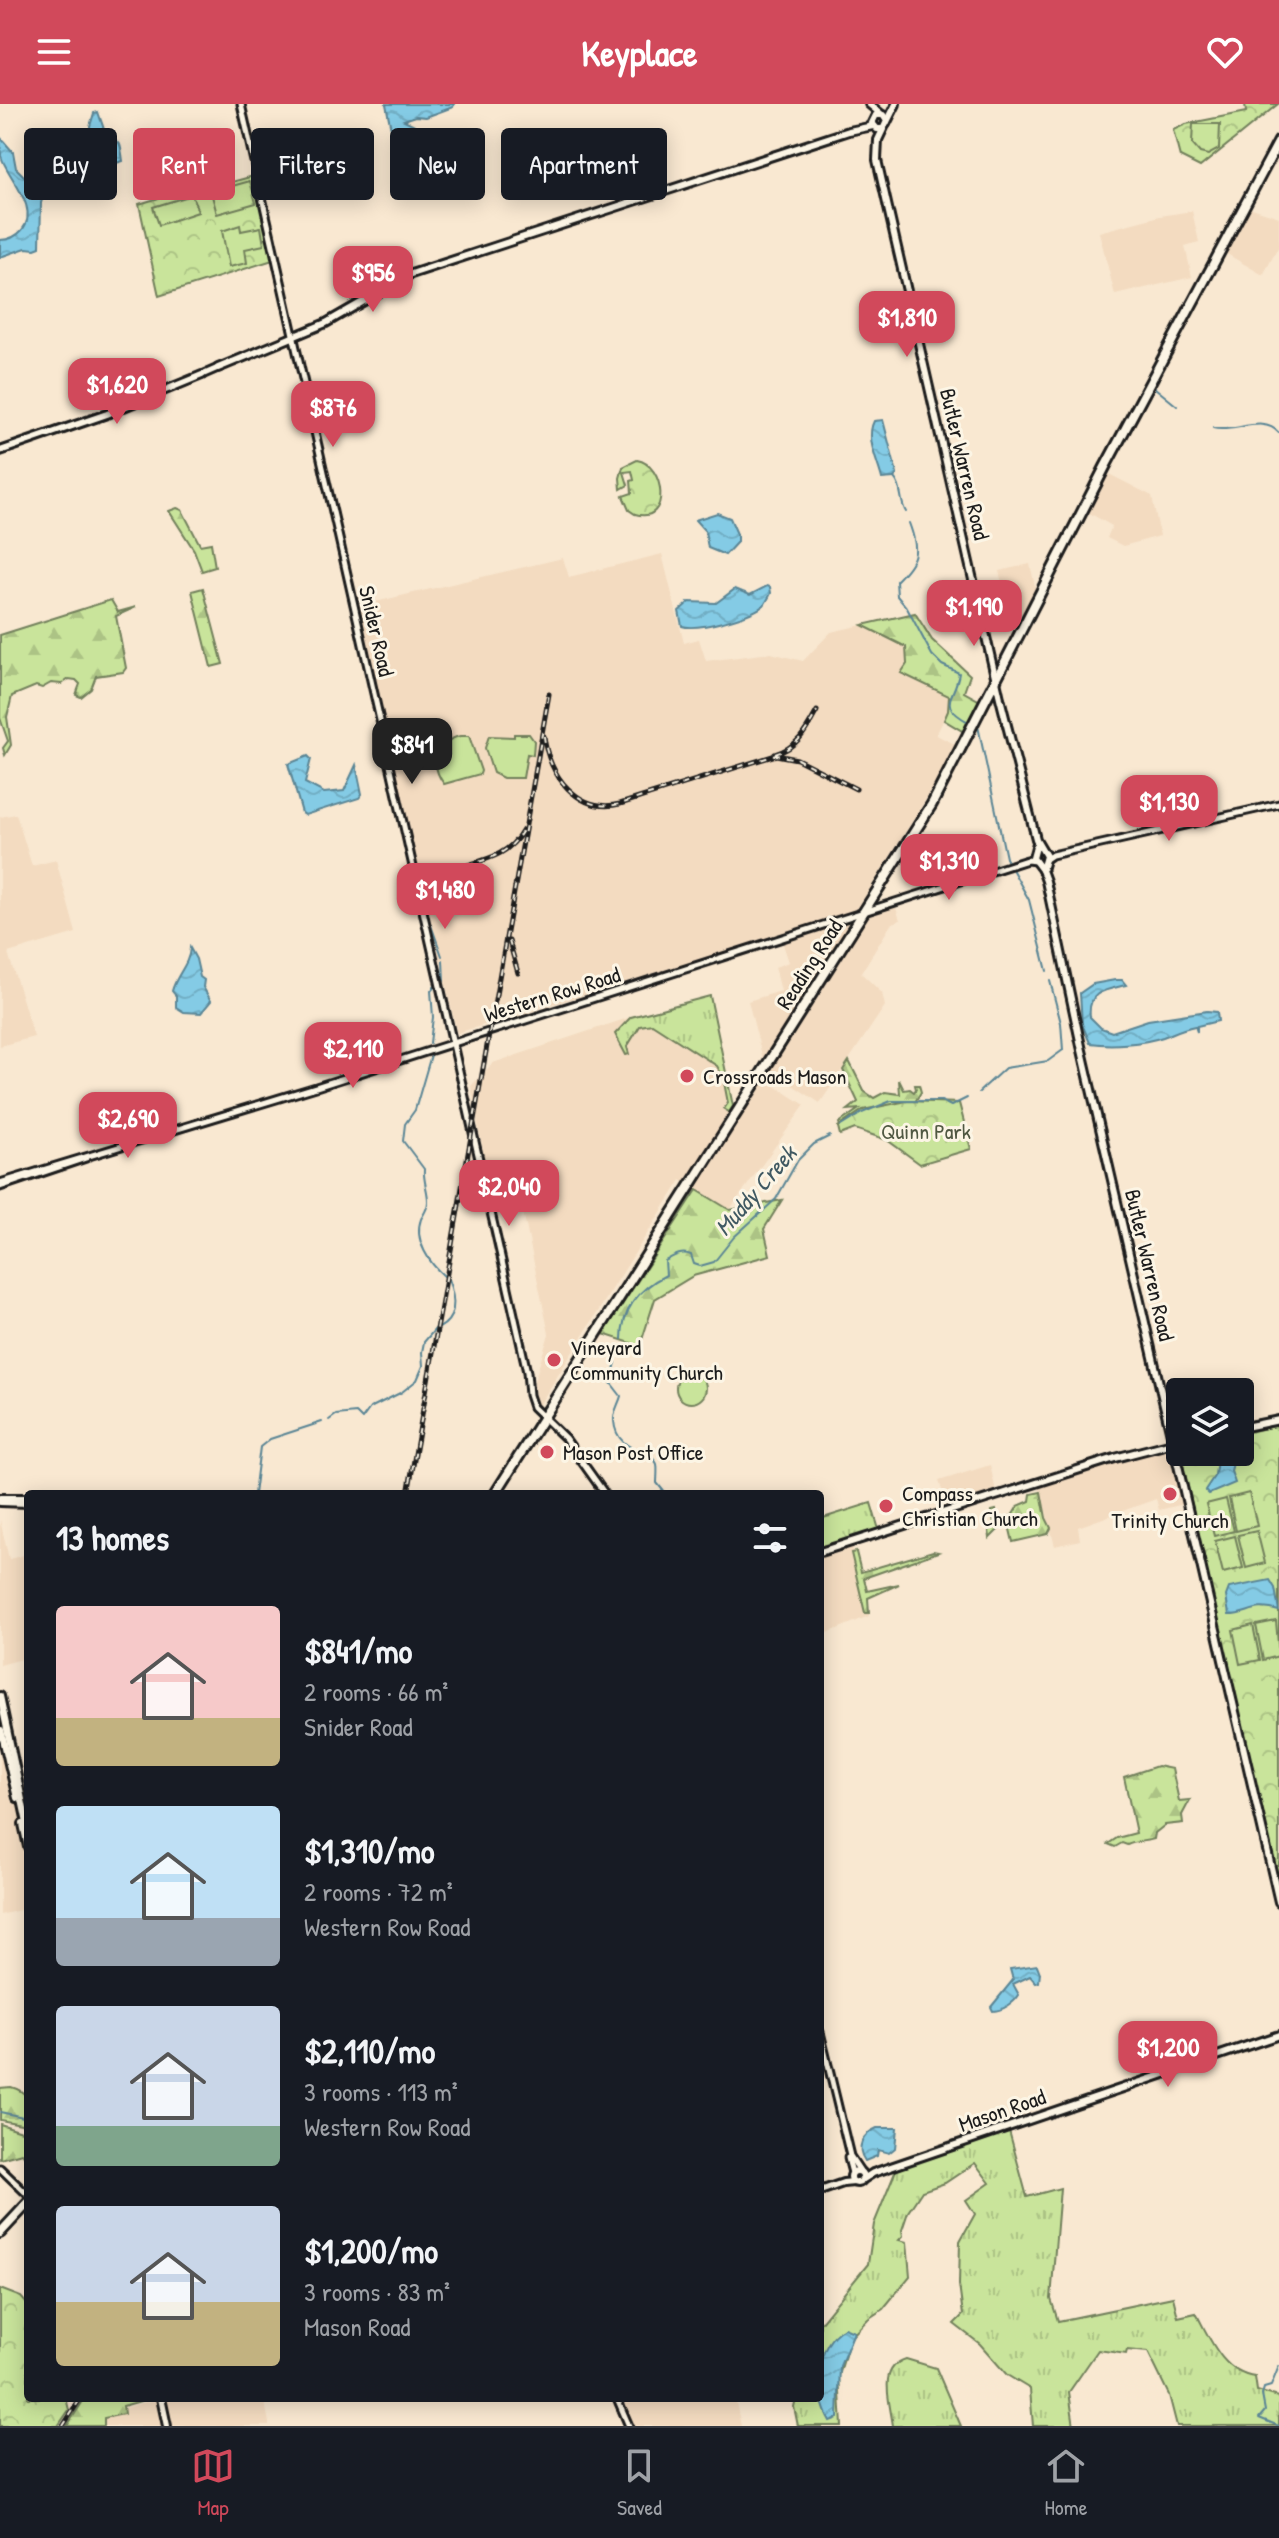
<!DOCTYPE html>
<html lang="en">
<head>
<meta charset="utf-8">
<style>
	body { margin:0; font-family:"Patrick Hand",sans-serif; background:#20242c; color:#f1f3f6; height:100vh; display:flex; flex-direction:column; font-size:30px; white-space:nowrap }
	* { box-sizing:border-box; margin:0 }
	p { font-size:26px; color:#9ea1a6 }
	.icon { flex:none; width:44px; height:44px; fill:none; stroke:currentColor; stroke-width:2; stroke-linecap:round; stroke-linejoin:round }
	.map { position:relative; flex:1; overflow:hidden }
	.sheet { position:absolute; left:24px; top:1386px; width:800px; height:912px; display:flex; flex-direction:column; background:#171b24; border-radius:8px; box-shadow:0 4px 20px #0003 }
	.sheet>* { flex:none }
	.banner { position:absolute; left:24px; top:24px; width:800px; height:72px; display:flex; gap:16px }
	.buttons { position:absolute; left:1166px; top:1274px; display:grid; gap:16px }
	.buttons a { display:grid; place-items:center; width:88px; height:88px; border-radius:8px; background:#171b24; box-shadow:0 4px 20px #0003; font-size:40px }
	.price { position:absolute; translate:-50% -68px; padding:0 18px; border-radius:16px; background:#d1495b; color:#fff; font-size:26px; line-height:52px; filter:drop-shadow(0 2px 4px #0008) }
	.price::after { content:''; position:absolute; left:50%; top:48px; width:24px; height:18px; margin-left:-12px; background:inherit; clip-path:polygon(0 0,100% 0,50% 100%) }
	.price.active { background:#222; color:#fff }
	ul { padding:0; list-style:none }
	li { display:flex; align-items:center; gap:24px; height:200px; padding:0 32px }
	li span { display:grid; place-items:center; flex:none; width:224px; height:160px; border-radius:8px; color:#555 }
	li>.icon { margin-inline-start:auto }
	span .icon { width:96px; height:96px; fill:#fffc; stroke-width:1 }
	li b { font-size:34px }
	h2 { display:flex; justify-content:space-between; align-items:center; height:96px; padding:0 32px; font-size:34px }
	.tag { padding:0 28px; border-radius:8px; background:#171b24; box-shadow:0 4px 20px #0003; font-size:28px; line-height:72px }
	.tag.active { background:#d1495b; color:#fff }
	header { display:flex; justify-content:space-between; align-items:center; height:104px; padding:0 32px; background:#d1495b; color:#fff; font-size:36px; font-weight:700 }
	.tab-bar { display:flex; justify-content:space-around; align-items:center; height:112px; border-top:2px solid #363941; background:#171b24; font-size:22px; color:#9ea1a6 }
	.tab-bar a { display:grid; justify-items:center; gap:4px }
	.tab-bar .active { color:#d1495b }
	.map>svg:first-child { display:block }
	.built { fill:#f3dbc0 }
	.grass { fill:url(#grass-tufts); stroke:#72805c; stroke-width:2 }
	.forest { fill:url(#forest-firs); stroke:#72805c; stroke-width:2 }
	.park { fill:url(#park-crowns); stroke:#72805c; stroke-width:2 }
	.garden { fill:#c9e49b; stroke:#72805c; stroke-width:2 }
	.water { fill:url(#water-waves); stroke:#5a8595; stroke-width:2 }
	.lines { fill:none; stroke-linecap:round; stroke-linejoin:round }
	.stream { stroke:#5a8595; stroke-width:2 }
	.tertiary-casing { stroke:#1c1c1c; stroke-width:11 }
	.secondary-casing { stroke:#1c1c1c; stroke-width:12 }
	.primary-casing { stroke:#1c1c1c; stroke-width:14 }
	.tertiary { stroke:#fcf5e5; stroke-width:5 }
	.secondary { stroke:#fcf5e5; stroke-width:6 }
	.primary { stroke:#fcf5e5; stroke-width:8 }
	.rail-casing { stroke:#1c1c1c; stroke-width:5 }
	.rail { stroke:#fcf5e5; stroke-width:2; stroke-dasharray:6; stroke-linecap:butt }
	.poi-dot { fill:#d1495b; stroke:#fcf5e5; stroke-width:3 }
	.labels { text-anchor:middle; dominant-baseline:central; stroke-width:6; stroke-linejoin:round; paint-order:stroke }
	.street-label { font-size:22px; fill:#1c1c1c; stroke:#fcf5e5 }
	.poi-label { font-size:22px; fill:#1c1c1c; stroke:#fcf5e5; text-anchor:start }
	.park-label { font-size:22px; fill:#505842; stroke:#fcf5e5 }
	.water-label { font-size:24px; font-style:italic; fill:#405962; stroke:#fcf5e5 }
</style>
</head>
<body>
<header><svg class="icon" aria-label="menu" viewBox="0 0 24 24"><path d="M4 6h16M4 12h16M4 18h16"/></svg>Keyplace<svg class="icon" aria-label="heart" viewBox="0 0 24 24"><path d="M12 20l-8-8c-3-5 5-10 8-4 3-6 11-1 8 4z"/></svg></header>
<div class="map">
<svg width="1279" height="2322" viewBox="0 0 1279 2322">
	<defs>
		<pattern id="grass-tufts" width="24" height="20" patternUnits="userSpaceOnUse" patternTransform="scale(2)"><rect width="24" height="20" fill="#c9e49b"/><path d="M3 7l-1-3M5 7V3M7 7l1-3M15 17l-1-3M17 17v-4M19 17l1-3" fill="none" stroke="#acc385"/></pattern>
		<pattern id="forest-firs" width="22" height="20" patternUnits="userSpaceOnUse" patternTransform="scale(2)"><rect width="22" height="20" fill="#c9e49b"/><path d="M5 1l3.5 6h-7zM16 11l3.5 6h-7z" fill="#acc385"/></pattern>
		<pattern id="park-crowns" width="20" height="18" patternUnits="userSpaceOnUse" patternTransform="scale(2)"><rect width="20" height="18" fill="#c9e49b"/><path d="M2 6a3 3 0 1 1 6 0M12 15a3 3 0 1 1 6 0" fill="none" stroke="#acc385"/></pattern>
		<pattern id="water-waves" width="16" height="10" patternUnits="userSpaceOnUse" patternTransform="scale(2)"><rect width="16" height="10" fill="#84cbe5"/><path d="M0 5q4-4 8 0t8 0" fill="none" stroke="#71aec4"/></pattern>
	</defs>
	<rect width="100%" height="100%" fill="#f9e8d1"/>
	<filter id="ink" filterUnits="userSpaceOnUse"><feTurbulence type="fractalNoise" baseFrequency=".0125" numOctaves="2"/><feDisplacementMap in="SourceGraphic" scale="16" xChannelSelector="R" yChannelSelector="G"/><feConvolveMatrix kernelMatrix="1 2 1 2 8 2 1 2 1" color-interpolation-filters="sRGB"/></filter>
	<g filter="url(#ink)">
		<g class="built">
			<path d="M1243,101L1279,113V142L1263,171L1220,146Z"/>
			<path d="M1192,107L1199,138L1185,142L1192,173L1115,191L1099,128L1160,112Z"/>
			<path d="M1103,367L1152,392L1160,432L1123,442L1107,434L1112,422L1084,406Z"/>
			<path d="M662,450L684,539L699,535L706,557L771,549L803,557L831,528L862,521L906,543L907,560L902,569L949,592L948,607L936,631L959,642L855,809L457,929L358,502L563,454L569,473Z"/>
			<path d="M1030,460L1038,496L1024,522L1012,519L999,467Z"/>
			<path d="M16,710L32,762L56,756L76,829L8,849L34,933L0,942V713Z"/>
			<path d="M895,801L900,816L892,819L861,869L882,889L885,902L820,999L768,965L865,812Z"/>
			<path d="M863,810L765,963L748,897L781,887L775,863L789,858L781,834Z"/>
			<path d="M710,892L733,1002L763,974L805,1001L728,1108L681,1076L536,1306L534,1278L549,1230L518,1084L491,1091L471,982L493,959L631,913Z"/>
			<path d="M1173,1339L1188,1399L1159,1406L1156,1395L1078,1423L1080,1436L1055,1442L1038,1379Z"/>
			<path d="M990,1361L997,1392L949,1407L939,1377Z"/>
			<path d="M0,1416L9,1455L28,1450V1578L22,1555L0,1561Z"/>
			<path d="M851,1438L869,1512L820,1532V1448Z"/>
			<path d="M0,1619L28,1743V1804L0,1811Z"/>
			<path d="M159,2294H264L269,2319V2322H97L95,2313Z"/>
			<path d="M629,2294H735L741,2322H629L622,2301L629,2297Z"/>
		</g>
		<g class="grass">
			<path d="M710,892L733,1002L729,1008L724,1005L728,999L723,973L717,962L652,920L640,922L627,943L629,950L626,951L615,930L631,913Z"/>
			<path d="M871,1399L880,1429L820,1448V1415Z"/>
			<path d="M1008,2023L1027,2093L1060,2084L1051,2195L1058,2217L1173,2193L1178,2213L1196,2209C1210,2235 1223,2269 1255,2273L1257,2287L1279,2293V2322H1177L1169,2291L1148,2248L1127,2246L1126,2250L1098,2246L1069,2288L1074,2322H1033L1030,2285L1007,2271L980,2240L954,2220L963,2211L959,2181L960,2137L975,2110L966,2096L990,2079L975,2059L945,2079L922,2087L908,2108L902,2126L903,2132L899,2136L907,2138L910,2172L883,2205L868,2215L850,2234L839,2272L842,2322H798L794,2303L796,2294H820V2219L868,2160L874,2120L898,2061Z"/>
			<path d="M906,2255L936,2264L961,2322H893C890,2297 877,2264 906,2255Z"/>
		</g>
		<g class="forest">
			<path d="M177,404L182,406L200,441L211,439L215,463L202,467L194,446L169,407Z"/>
			<path d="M203,484L223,560L211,563L192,487Z"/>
			<path d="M111,496L118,508L136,503L116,512L126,564L123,568L96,572L91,585L81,593L76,591L80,580L76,576L69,575L62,580L51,579L42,584L36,582L12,592L7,613L11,641L5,651L3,644L8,637L0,614V531Z"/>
			<path d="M915,509L932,536L970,571L964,588L980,597L964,628L944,616L948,607L949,592L901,569L907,560L906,543L862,521Z"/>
			<path d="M849,957L864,987L874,994L885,988L900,990L899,976L904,986L910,985L914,988L916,985L915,981H919L921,988L915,998L841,1024L839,1019L859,1005L848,1006L858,998L843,966Z"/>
			<path d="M697,1086L730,1106L782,1096L764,1125L770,1151L693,1172L655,1195L640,1242L603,1230Z"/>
			<path d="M1041,1388L1046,1414L1051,1424L1048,1430L1013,1438L1009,1421L1002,1422L990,1434L989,1426L999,1422L994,1419L992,1407L996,1406L997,1412L1002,1415L1012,1412L1018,1402L1030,1397L1031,1390Z"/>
			<path d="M933,1447L938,1448L864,1474L867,1487L899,1480L868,1494L869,1509H865L851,1449L856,1448L861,1468Z"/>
			<path d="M1157,1662L1172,1665L1179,1697L1190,1696L1182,1711L1183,1719L1165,1721L1155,1729L1154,1735C1144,1738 1136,1737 1127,1741L1122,1739L1115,1743L1108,1740L1117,1734L1136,1729L1124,1673Z"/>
			<path d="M11,1983C32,1989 28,1998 28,2018L21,2020L0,2016V1984Z"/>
			<path d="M0,2020L28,2029V2056L22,2049L0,2055Z"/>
			<path d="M85,2294H151L123,2302L124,2310L104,2314V2322H67Z"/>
		</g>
		<g class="park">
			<path d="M1245,0H1278L1200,63L1180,53L1173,26L1186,20L1246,8Z"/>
			<path d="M257,71L276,155L159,192L139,100L205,80L207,85Z"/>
			<path d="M637,356C665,360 672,421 635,410L629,406L623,392L632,389L631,377L634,376L632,367L624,368L628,381L621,385L620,374L623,363Z"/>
			<path d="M907,997L959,999L971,1045L920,1060L887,1036L855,1025L840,1031L838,1023L863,1006Z"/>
			<circle cx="691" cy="1284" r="15"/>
			<path d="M1279,1321V1786L1180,1348H1240V1330Z"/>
			<path d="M0,2185L21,2193L28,2201V2294H66L69,2306L58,2322H0Z"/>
		</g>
		<g class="garden">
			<path d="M1193,20H1220L1219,45L1208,51L1200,49L1192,40Z"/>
			<path d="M250,77L256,99L217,110L211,88Z"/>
			<path d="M192,91L198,108L159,121L153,103Z"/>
			<path d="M240,121L241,127L261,123L264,141L245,145L247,159L229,163L222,127Z"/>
			<path d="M514,630H529L534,637L533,651L527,650L523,674H503L493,669L485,644L489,632L514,633Z"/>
			<path d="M460,632H469L481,667L480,670L444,680C429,660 436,638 460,632Z"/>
			<path d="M1249,1389L1257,1422L1236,1427L1229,1394Z"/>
			<path d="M1226,1395L1234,1427L1214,1432L1206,1400Z"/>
			<path d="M1257,1427L1265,1459L1246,1464L1238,1431Z"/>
			<path d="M1235,1432L1243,1464L1223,1469L1215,1437Z"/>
			<path d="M1276,1517L1279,1552L1263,1556L1256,1521Z"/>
			<path d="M1253,1521L1260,1556L1240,1560L1233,1526Z"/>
		</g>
		<g class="water">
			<path d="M386,0H454L453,3L426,13L416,12L404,16L419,23L415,28L391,25Z"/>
			<path d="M98,8L105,28C121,40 120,35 123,57C108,63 95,58 80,55L79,50L92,39L90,22L94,9Z"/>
			<path d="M0,33L13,48L16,64L27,75L44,84L45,87L41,99L40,143L35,145L26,144L0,153V136C9,136 16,133 22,126C41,104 7,73 1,52C0,46 1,39 0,33Z"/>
			<path d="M883,316L897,370L894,374L882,375C878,358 865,334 874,317Z"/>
			<path d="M717,409L730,414L737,430V438L725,451L708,444L705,427L695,416Z"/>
			<path d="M767,482L770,483L771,489C771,490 765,500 764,501C752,512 698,527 682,522L679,507L689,498L716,499L735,485L750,491Z"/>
			<path d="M308,652L311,655L305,679L324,689L344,687L356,661L362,690L359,694L305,711L302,709L288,660Z"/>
			<path d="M190,844L196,855L200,873L204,876L203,883L211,897L201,909L184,908L176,903V892L172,887C176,871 189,861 190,844Z"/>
			<path d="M1115,876H1122L1126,881C1105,886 1087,887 1090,913L1101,924L1112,928L1148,916L1207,907L1217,908L1218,917L1197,922V928L1195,922C1183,924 1174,929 1163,933C1142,940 1111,942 1090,939L1082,920L1080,889L1093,880Z"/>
			<path d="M1218,1348L1235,1351L1231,1367L1235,1379L1209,1390L1205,1386L1215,1371Z"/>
			<path d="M1270,1476L1275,1484L1279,1507C1254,1499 1249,1511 1229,1511L1226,1492L1229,1484Z"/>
			<path d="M1037,1861L1040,1869L1039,1878L1036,1879L1030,1872L1013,1880L1019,1891C1014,1899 1002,1907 993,1907L991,1903L1013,1876L1010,1865Z"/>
			<path d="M877,2024H897L895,2044L889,2049L878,2046L877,2052L865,2057C855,2043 863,2030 877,2024Z"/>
			<path d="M844,2224L854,2228L840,2262L838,2314L830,2317C814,2290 814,2241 844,2224Z"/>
		</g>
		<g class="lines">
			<g class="stream">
				<path d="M1155,284L1177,302"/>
				<path d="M1213,324C1233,330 1263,310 1279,329"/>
				<path d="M894,374C903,383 899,397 906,408"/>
				<path d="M909,419C920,448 917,456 896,477L897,492L907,504L932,551L942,561L959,569C955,595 935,600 970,619"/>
				<path d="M978,622L1006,754L1029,796L1047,867"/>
				<path d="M431,821L442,852"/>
				<path d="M443,856L444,877"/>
				<path d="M430,939L433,913L431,887L436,881"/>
				<path d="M431,951L415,1006L405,1020L403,1037L424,1065C423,1077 428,1086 428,1097C428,1105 424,1109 421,1115C413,1136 430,1160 445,1173"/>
				<path d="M979,988L1005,964L1048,957L1063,946L1061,919L1050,877"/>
				<path d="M841,1022L862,1009L891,997H941L951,1002L967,994"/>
				<path d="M439,1224C458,1214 455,1193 448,1175"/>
				<path d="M622,1235C622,1205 640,1184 666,1171L665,1157C674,1152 681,1147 691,1151L694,1160L700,1162L714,1158L734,1133L776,1095L798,1056L814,1040L830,1032"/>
				<path d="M616,1258L611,1279L621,1292C619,1300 613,1308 614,1317C616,1349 652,1346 657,1360C658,1365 657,1374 657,1379L666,1390"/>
				<path d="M329,1316L336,1311L356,1309L362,1315L370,1304L402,1288L417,1276L423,1262L422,1248L424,1238L436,1224"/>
				<path d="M254,1390L260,1343L270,1335L322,1318"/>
				<path d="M0,2008L28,2014"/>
				<path d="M1279,2262L1271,2282L1264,2284L1262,2291L1265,2307L1259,2314L1279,2322"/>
			</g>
			<defs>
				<g id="tertiary">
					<path d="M241,0L527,1268L529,1291L533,1303L565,1334L605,1390"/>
					<path d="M202,271L218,264"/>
					<path d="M1046,755L1052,751L1279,700"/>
					<path d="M0,1079L316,983L1027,756L1035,757"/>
					<path d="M0,1083L86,1054"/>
					<path d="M820,1928L850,2052L860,2067"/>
					<path d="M848,2054L852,2069"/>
					<path d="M0,2064L28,2091"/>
					<path d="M617,2294L629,2322"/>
				</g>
				<g id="secondary">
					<path d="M869,0L881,10"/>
					<path d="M886,20L896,0"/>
					<path d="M882,25H877L872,19L876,11H883L887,17L878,36L877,56L1000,594L1036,735L1046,752L1042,766"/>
					<path d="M218,264L326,219L411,170L849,27L873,22"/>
					<path d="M0,347L107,310L202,271"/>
					<path d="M1037,739L1033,754L1042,766L1046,777L1081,942L1279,1798"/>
					<path d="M1240,1324L1279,1316"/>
					<path d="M0,1394H24"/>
					<path d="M0,1398L28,1399"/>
					<path d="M820,1448L1115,1354L1180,1337"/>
					<path d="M0,1592L28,1724"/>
					<path d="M1,1626L17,1694"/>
					<path d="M23,1720L28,1743"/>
					<circle cx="857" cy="2073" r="6"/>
					<path d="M862,2076L873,2069L1279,1931"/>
					<path d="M820,2087L843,2079L854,2078"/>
					<path d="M161,2294L167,2322"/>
				</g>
				<g id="primary">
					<path d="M495,1390L932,700L1105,363L1279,37"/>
					<path d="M0,2129L28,2099"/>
				</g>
			</defs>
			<use href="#tertiary" class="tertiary-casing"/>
			<use href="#secondary" class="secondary-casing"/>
			<use href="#primary" class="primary-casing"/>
			<use href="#tertiary" class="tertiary"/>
			<use href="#secondary" class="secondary"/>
			<use href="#primary" class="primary"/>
			<defs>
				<g id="rail">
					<path d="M544,632C548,671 578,710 620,700L776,651L797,655L856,685"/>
					<path d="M775,650C798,643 806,627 817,607"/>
					<path d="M468,761C492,754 510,749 523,726"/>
					<path d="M509,837L518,869"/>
					<path d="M408,1390L549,590"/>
					<path d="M63,2322L81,2294"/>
				</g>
			</defs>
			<use href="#rail" class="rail-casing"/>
			<use href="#rail" class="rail"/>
		</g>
	</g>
	<g class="poi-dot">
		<circle cx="687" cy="972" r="8"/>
		<circle cx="554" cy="1256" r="8"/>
		<circle cx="547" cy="1348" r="8"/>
		<circle cx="1170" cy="1390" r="8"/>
		<circle cx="886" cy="1402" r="8"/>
	</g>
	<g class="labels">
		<g class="street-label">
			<text transform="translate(965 360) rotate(77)">Butler Warren Road</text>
			<text transform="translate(377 527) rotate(77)">Snider Road</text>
			<text transform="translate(809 860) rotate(-57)">Reading Road</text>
			<text transform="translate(552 890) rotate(-17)">Western Row Road</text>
			<text transform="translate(1150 1161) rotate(77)">Butler Warren Road</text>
			<text transform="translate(1002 2006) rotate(-19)">Mason Road</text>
		</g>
		<g class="poi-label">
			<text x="703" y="972">Crossroads Mason</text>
			<text x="570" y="1243">Vineyard<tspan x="570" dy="25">Community Church</tspan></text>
			<text x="563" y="1348">Mason Post Office</text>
			<text x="902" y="1389">Compass<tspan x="902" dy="25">Christian Church</tspan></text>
			<text x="1170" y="1416" text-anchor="middle">Trinity Church</text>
		</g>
		<g class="park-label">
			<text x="926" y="1027">Quinn Park</text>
		</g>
		<g class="water-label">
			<text transform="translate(755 1086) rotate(-49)">Muddy Creek</text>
		</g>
	</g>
</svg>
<div class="buttons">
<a><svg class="icon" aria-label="layers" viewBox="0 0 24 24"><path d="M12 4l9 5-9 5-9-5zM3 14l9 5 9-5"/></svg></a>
</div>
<b class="price" style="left:373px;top:210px">$956</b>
<b class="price" style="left:907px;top:255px">$1,810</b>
<b class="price" style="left:117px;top:322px">$1,620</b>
<b class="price" style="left:333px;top:345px">$876</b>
<b class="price" style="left:974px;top:544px">$1,190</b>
<b class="price active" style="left:412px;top:682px">$841</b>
<b class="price" style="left:1169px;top:739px">$1,130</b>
<b class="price" style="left:949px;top:798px">$1,310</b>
<b class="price" style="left:445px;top:827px">$1,480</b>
<b class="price" style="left:353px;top:986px">$2,110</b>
<b class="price" style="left:128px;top:1056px">$2,690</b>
<b class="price" style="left:509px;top:1124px">$2,040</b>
<b class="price" style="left:1168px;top:1985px">$1,200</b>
<div class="banner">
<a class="tag">Buy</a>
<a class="tag active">Rent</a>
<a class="tag">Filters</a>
<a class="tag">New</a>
<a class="tag">Apartment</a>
</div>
<section class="sheet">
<h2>13 homes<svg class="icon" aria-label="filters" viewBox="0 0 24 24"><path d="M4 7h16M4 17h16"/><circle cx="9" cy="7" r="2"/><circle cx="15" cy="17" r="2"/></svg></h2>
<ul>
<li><span style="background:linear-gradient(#f6c9c9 70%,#c2b280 0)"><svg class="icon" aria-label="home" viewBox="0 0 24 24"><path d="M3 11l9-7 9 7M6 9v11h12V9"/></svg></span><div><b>$841/mo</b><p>2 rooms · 66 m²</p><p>Snider Road</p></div></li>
<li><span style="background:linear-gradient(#bfe0f5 70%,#9aa5b1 0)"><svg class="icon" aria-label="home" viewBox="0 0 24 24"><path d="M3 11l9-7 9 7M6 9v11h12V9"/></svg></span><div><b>$1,310/mo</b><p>2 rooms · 72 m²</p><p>Western Row Road</p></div></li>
<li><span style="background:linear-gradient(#c9d6e8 75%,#7fa58c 0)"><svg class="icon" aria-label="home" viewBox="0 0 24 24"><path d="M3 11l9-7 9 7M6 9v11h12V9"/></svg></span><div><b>$2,110/mo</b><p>3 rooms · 113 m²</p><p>Western Row Road</p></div></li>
<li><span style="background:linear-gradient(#c9d6e8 60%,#c2b280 0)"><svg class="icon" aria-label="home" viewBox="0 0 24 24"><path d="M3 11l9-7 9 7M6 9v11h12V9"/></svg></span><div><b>$1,200/mo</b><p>3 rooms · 83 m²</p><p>Mason Road</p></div></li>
</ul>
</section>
</div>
<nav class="tab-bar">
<a class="active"><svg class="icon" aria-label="map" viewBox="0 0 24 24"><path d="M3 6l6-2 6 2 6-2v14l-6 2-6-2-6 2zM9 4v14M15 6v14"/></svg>Map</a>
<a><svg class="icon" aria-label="saved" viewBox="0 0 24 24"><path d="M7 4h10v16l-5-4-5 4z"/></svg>Saved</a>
<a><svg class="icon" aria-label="home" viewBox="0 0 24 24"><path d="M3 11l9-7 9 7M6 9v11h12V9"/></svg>Home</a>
</nav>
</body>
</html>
